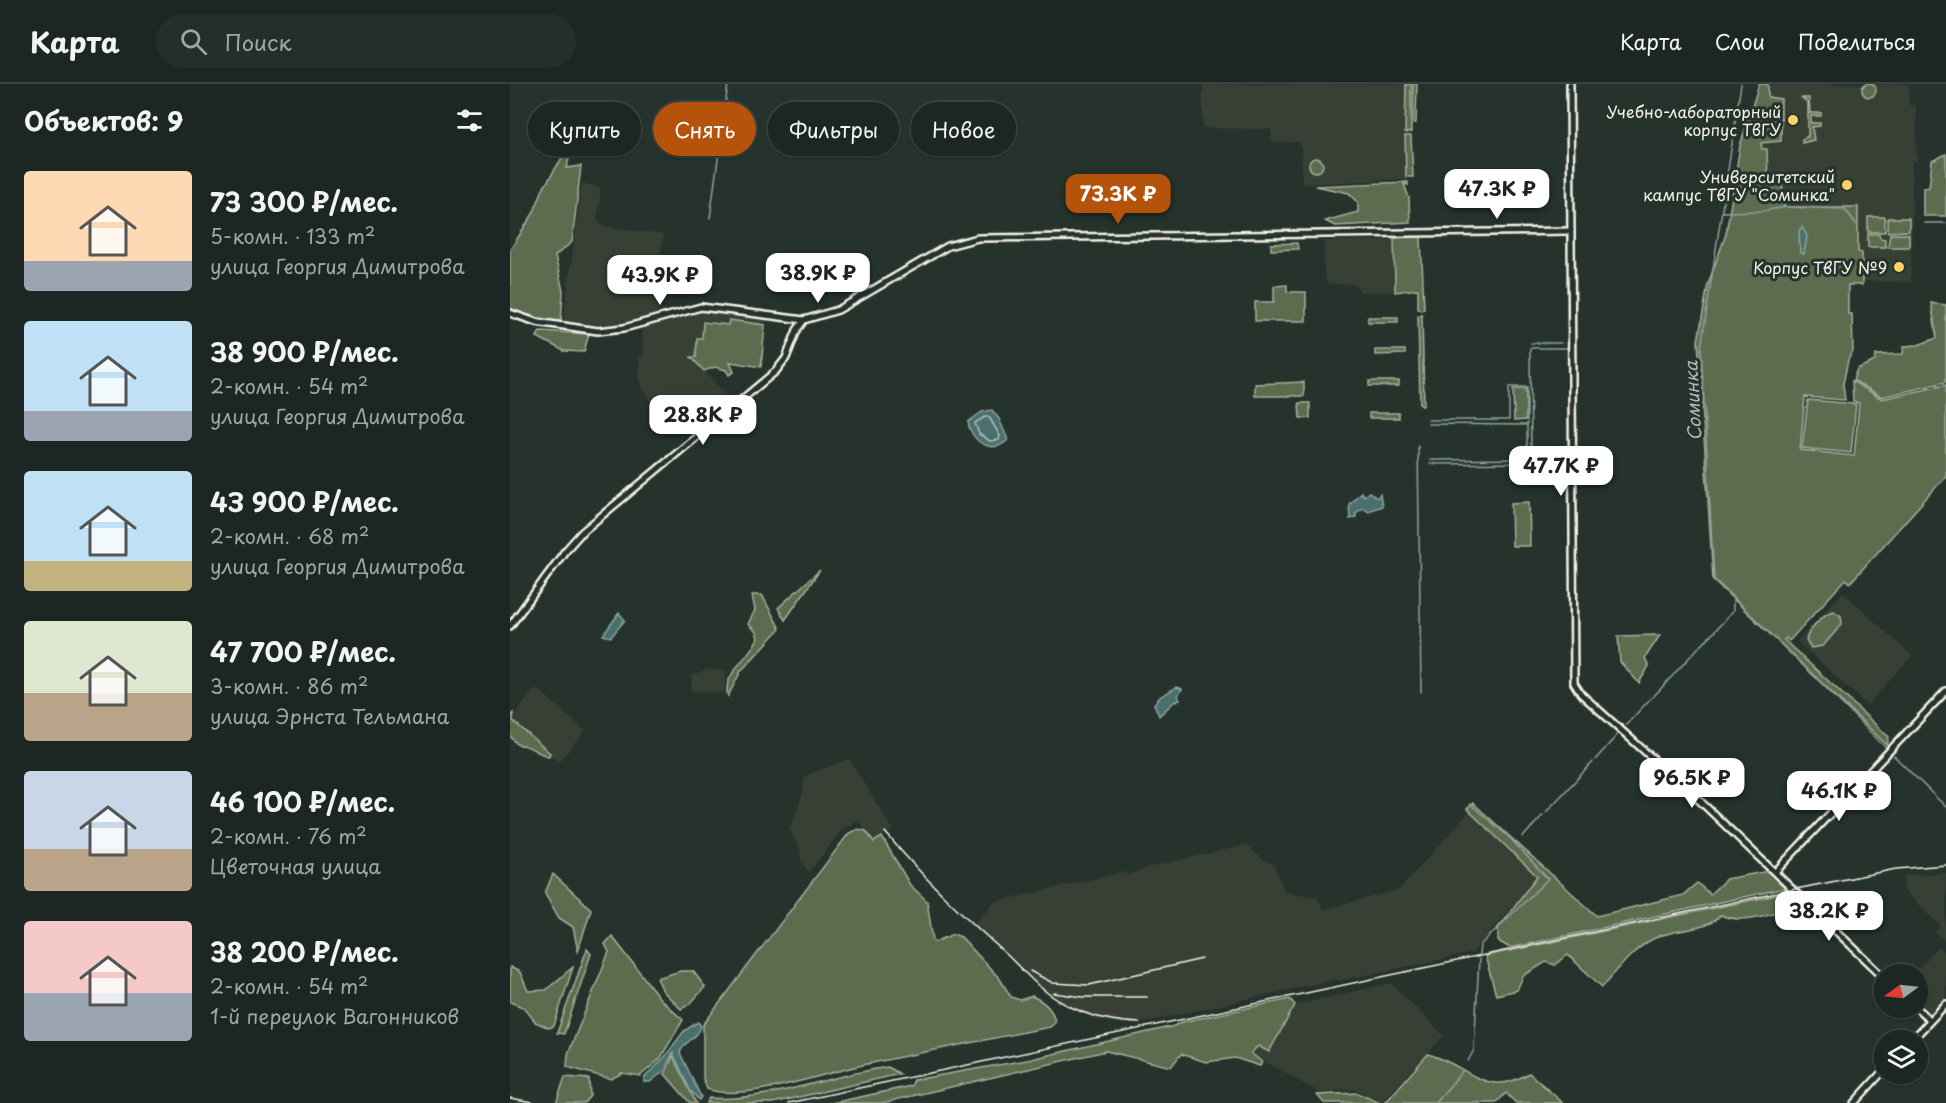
<!DOCTYPE html>
<html lang="ru">
<head>
<meta charset="utf-8">
<style>
	body { margin:0; font-family:"Playpen Sans",sans-serif; background:#252e2a; color:#f1f3f6; height:100vh; display:flex; flex-direction:column; font-size:22px; white-space:nowrap }
	* { box-sizing:border-box; margin:0 }
	p { font-size:20px; color:#a0a5a5 }
	.icon { flex:none; width:33px; height:33px; fill:none; stroke:currentColor; stroke-width:2; stroke-linecap:round; stroke-linejoin:round }
	.map { position:relative; flex:1; overflow:hidden }
	.drawer { display:flex; flex-direction:column; background:#1c2622; width:510px }
	.drawer>* { flex:none }
	.hud { position:absolute; left:18px; top:18px; width:570px; height:54px; display:flex; gap:12px }
	.needle { width:39px; rotate:255deg }
	.tools { position:absolute; left:1364px; top:880px; display:grid; gap:12px }
	.tools a { display:grid; place-items:center; width:54px; height:54px; border-radius:50%; background:#1c2622; box-shadow:0 2px 4px #0004,0 0 0 2px #3a4340; font-size:30px }
	.price { position:absolute; translate:-50% -51px; padding:0 14px; border-radius:12px; background:#fff; color:#222; font-size:20px; line-height:39px; filter:drop-shadow(0 2px 3px #0008) }
	.price::after { content:''; position:absolute; left:50%; top:36px; width:18px; height:14px; margin-left:-9px; background:inherit; clip-path:polygon(0 0,100% 0,50% 100%) }
	.price.on { background:#b45309; color:#fff }
	ul { padding:0; list-style:none }
	li { display:flex; align-items:center; gap:18px; height:150px; padding:0 24px }
	li span { display:grid; place-items:center; flex:none; width:168px; height:120px; border-radius:6px; color:#555 }
	li>.icon { margin-inline-start:auto }
	span .icon { width:72px; height:72px; fill:#fffc; stroke-width:1 }
	li b { font-size:26px }
	h2 { display:flex; justify-content:space-between; align-items:center; height:72px; padding:0 24px; font-size:26px }
	.tag { padding:0 21px; border-radius:27px; background:#1c2622; box-shadow:0 2px 4px #0004,0 0 0 2px #3a4340; font-size:21px; line-height:54px }
	.tag.on { background:#b45309; color:#fff }
	header { display:flex; align-items:center; gap:36px; box-sizing:border-box; height:84px; padding:0 30px; background:#1c2622; border-bottom:2px solid #3a4340 }
	header strong { font-size:28px }
	nav { display:flex; gap:33px; margin-inline-start:auto; font-size:21px }
	.search { width:420px; height:54px; background:#252e2a; display:flex; align-items:center; gap:15px; box-sizing:border-box; padding:0 21px; border-radius:33px; color:#a0a5a5; font-size:22px }
	main { display:flex; flex:1; min-height:0 }
	.map>svg:first-child { display:block }
	.built { fill:#384036 }
	.green { fill:#5c6d50; stroke:#a8af9c; stroke-width:1.5 }
	.water { fill:#4a6f6d; stroke:#8ea39e; stroke-width:1.5 }
	.lines { fill:none; stroke-linecap:round; stroke-linejoin:round }
	.shore { stroke:#b0bdb7; stroke-width:1.5 }
	.stream { stroke:#8ea39e; stroke-width:1.5 }
	.secondary-casing { stroke:#f4f1e8; stroke-width:10 }
	.secondary { stroke:#26332d; stroke-width:5 }
	.rail { stroke:#f4f1e8; stroke-width:1.5 }
	.poi-dot { fill:#ffd166; stroke:#26332d; stroke-width:2 }
	.labels { text-anchor:middle; dominant-baseline:central; stroke-width:6; stroke-linejoin:round; paint-order:stroke }
	.poi-label { font-size:16px; fill:#f4f1e8; stroke:#26332d; text-anchor:end }
	.water-label { font-size:18px; font-style:italic; fill:#b0bdb7; stroke:#26332d }
</style>
</head>
<body>
<header>
<strong>Карта</strong>
<div class="search"><svg class="icon" aria-label="search" viewBox="0 0 24 24"><circle cx="10" cy="10" r="6"/><path d="M15 15l6 6"/></svg>Поиск</div>
<nav><a>Карта</a><a>Слои</a><a>Поделиться</a></nav>
</header>
<main>
<section class="drawer">
<h2>Объектов: 9<svg class="icon" aria-label="filters" viewBox="0 0 24 24"><path d="M4 7h16M4 17h16"/><circle cx="9" cy="7" r="2"/><circle cx="15" cy="17" r="2"/></svg></h2>
<ul>
<li><span style="background:linear-gradient(#ffd9b3 75%,#9aa5b1 0)"><svg class="icon" aria-label="home" viewBox="0 0 24 24"><path d="M3 11l9-7 9 7M6 9v11h12V9"/></svg></span><div><b>73 300 ₽/мес.</b><p>5-комн. · 133 m²</p><p>улица Георгия Димитрова</p></div></li>
<li><span style="background:linear-gradient(#bfe0f5 75%,#9aa5b1 0)"><svg class="icon" aria-label="home" viewBox="0 0 24 24"><path d="M3 11l9-7 9 7M6 9v11h12V9"/></svg></span><div><b>38 900 ₽/мес.</b><p>2-комн. · 54 m²</p><p>улица Георгия Димитрова</p></div></li>
<li><span style="background:linear-gradient(#bfe0f5 75%,#c2b280 0)"><svg class="icon" aria-label="home" viewBox="0 0 24 24"><path d="M3 11l9-7 9 7M6 9v11h12V9"/></svg></span><div><b>43 900 ₽/мес.</b><p>2-комн. · 68 m²</p><p>улица Георгия Димитрова</p></div></li>
<li><span style="background:linear-gradient(#dfe7d0 60%,#b9a48a 0)"><svg class="icon" aria-label="home" viewBox="0 0 24 24"><path d="M3 11l9-7 9 7M6 9v11h12V9"/></svg></span><div><b>47 700 ₽/мес.</b><p>3-комн. · 86 m²</p><p>улица Эрнста Тельмана</p></div></li>
<li><span style="background:linear-gradient(#c9d6e8 65%,#b9a48a 0)"><svg class="icon" aria-label="home" viewBox="0 0 24 24"><path d="M3 11l9-7 9 7M6 9v11h12V9"/></svg></span><div><b>46 100 ₽/мес.</b><p>2-комн. · 76 m²</p><p>Цветочная улица</p></div></li>
<li><span style="background:linear-gradient(#f6c9c9 60%,#9aa5b1 0)"><svg class="icon" aria-label="home" viewBox="0 0 24 24"><path d="M3 11l9-7 9 7M6 9v11h12V9"/></svg></span><div><b>38 200 ₽/мес.</b><p>2-комн. · 54 m²</p><p>1-й переулок Вагонников</p></div></li>
</ul>
</section>
<div class="map">
<svg width="1436" height="1019" viewBox="0 0 1436 1019">
	<rect width="100%" height="100%" fill="#26332d"/>
	<filter id="ink" filterUnits="userSpaceOnUse"><feTurbulence type="fractalNoise" baseFrequency=".0167" numOctaves="2"/><feDisplacementMap in="SourceGraphic" scale="12" xChannelSelector="R" yChannelSelector="G"/><feConvolveMatrix kernelMatrix="1 2 1 2 8 2 1 2 1" color-interpolation-filters="sRGB"/></filter>
	<g filter="url(#ink)">
		<g class="built">
			<path d="M693,0H896L895,95L792,100L791,58L762,59L761,45L693,44Z"/>
			<path d="M1258,0H1399V21H1405L1406,28L1407,76L1402,77L1401,198L1352,197V169L1348,168V123H1273L1272,99L1258,97L1257,66L1252,65Z"/>
			<path d="M72,99L91,104L87,135L93,142L153,151L146,209L150,214L148,229L144,233L99,243L53,239Z"/>
			<path d="M883,156L884,208H850L845,200H817L814,189V157Z"/>
			<path d="M193,225L257,234L255,241L219,236L218,241L187,254L186,274H182L217,312L185,338L148,331L130,300L129,273L134,272L132,243Z"/>
			<path d="M1333,508L1402,572L1357,621L1287,557Z"/>
			<path d="M198,585L216,587L214,609L181,607L182,592Z"/>
			<path d="M24,606H29L75,647L49,678L0,637Z"/>
			<path d="M339,675L383,746L364,758L348,736L332,746L299,788L291,777L289,762L279,746L292,712L295,692Z"/>
			<path d="M959,728L1027,793L962,869L828,897L827,895L621,941L586,936L548,918L463,842L484,818L614,788L617,791L640,783L736,761L756,778L763,779L775,808L808,813L813,826L889,806Z"/>
			<path d="M1436,789V858L1425,848L1431,842L1394,807V791Z"/>
			<path d="M1429,863L1436,869V915L1422,930L1407,916V891H1403Z"/>
			<path d="M881,899L934,952L871,1019L844,1005L810,1009L741,969L748,962L759,967L785,921Z"/>
		</g>
		<g class="green">
			<circle cx="1359" cy="6" r="7"/>
			<path d="M896,0H901V48L895,49Z"/>
			<path d="M903,0H907L906,39H903Z"/>
			<path d="M1249,0H1258V13L1271,15V57L1251,59L1252,65H1257L1258,97L1272,98L1274,123H1348V168L1352,169V201H1338V230H1342L1343,267L1338,276L1333,300L1335,316L1295,313L1290,366L1344,372L1349,319L1343,317L1342,297L1372,315L1436,301V392L1340,499L1336,495L1279,557L1276,554L1274,556L1379,653L1377,661L1203,496L1188,257L1198,200L1216,150L1230,62Z"/>
			<path d="M1292,14H1299L1300,29H1311V32H1301V39H1310V42L1302,43L1304,56L1292,59V55L1298,52V19Z"/>
			<path d="M895,52H901L903,93H896Z"/>
			<path d="M56,67L60,69L57,84L71,82L62,158L45,172L53,207L51,239L23,235L0,224V166L23,130L33,105Z"/>
			<path d="M1436,70V132H1413V104L1419,103L1422,77Z"/>
			<circle cx="806" cy="81" r="7"/>
			<path d="M898,98V101L894,100L899,114L900,138L825,142L815,137L848,128V118L839,109L805,102Z"/>
			<rect x="1358" y="133" width="17" height="15"/>
			<path d="M1378,134H1399V147L1378,148Z"/>
			<path d="M1358,150H1369L1370,154L1375,155V163H1358Z"/>
			<path d="M1380,150H1399V163H1378Z"/>
			<path d="M911,152L914,224L911,226L908,224V205L885,208L884,154Z"/>
			<path d="M787,159L788,165L761,166V160Z"/>
			<path d="M777,201V208H796V237H745V218H764V202Z"/>
			<path d="M1421,219L1436,221V298L1372,313L1343,296L1347,285L1365,277L1366,271L1393,270L1394,262L1408,261L1427,254Z"/>
			<path d="M912,230L914,320L912,322L910,319L908,232Z"/>
			<rect x="858" y="233" width="30" height="5"/>
			<path d="M219,236L255,241L251,283L220,278L224,288L219,291L216,286L205,283L194,287L181,273H186L187,254H192L193,238L218,241Z"/>
			<path d="M30,247L79,250L74,268L54,267L27,253Z"/>
			<path d="M865,266H895V270L865,271Z"/>
			<rect x="859" y="297" width="30" height="5"/>
			<path d="M794,298V312H745V300Z"/>
			<path d="M1003,305H1016V336L1004,337Z"/>
			<path d="M1298,316L1346,320L1341,369L1292,364Z"/>
			<path d="M789,319H800V334H790Z"/>
			<rect x="859" y="329" width="30" height="5"/>
			<path d="M1019,418L1020,462H1002L1001,419Z"/>
			<path d="M310,486L275,536L268,524Z"/>
			<path d="M242,511H252L270,545L231,587L218,612C211,591 241,572 248,554L246,548L238,540L245,526Z"/>
			<path d="M1324,527L1331,532L1332,540L1313,562L1301,564L1296,556C1299,545 1313,529 1324,527Z"/>
			<path d="M1150,551L1135,574L1139,582L1129,599L1110,578L1108,552Z"/>
			<path d="M3,629V637L40,669L39,672C27,671 21,660 8,661L0,652V632Z"/>
			<path d="M963,719L1087,832L1173,811L1187,799L1200,810L1216,795L1259,787L1275,804L1000,864L988,857V844L1027,792L957,725Z"/>
			<path d="M348,745L356,747L364,758L372,753L400,801L417,817L423,856L425,858L443,850L451,853L490,895L501,913L510,916L522,912C533,917 544,926 545,939L540,943C479,955 418,967 357,980C316,988 234,1019 197,1005L193,994V941L339,749Z"/>
			<path d="M43,790L81,825L68,867L63,843L49,834L35,809Z"/>
			<path d="M1280,808L1292,820C1269,827 1233,842 1211,831C1195,848 1168,844 1147,853C1124,863 1108,886 1092,903L1058,871L1045,881L1036,878L1013,892L1007,906L986,911L975,872Z"/>
			<path d="M102,852L151,916L173,936L150,975L130,992L112,989L101,995L57,983L58,970L99,868L95,860Z"/>
			<path d="M77,865L81,870L54,950L47,949Z"/>
			<path d="M0,883L10,888L18,907L36,906L63,883L44,942L39,944L25,938L15,924L0,918Z"/>
			<path d="M171,887H183L195,903L180,920L171,925L153,907L147,894Z"/>
			<path d="M780,915L785,921L759,968L748,962L741,969L752,978L750,982L725,974L696,978L671,970L661,983L596,967L372,1019H322L401,1002L404,996L517,976L664,942L672,938Z"/>
			<path d="M918,970C961,982 975,1016 1019,989L1053,1019H1006L996,1009L986,1019H875Z"/>
			<path d="M163,972L186,1019H180L155,990Z"/>
			<path d="M378,983L390,990L263,1019H196L199,1014C259,1018 319,991 378,983Z"/>
			<path d="M55,993L79,995L80,1012L74,1019H46Z"/>
			<path d="M847,1009L870,1019H814L807,1011Z"/>
		</g>
		<g class="water">
			<path d="M1292,143L1297,152L1294,170L1290,169L1289,147Z"/>
			<path d="M482,326L489,335L498,356C482,371 461,358 458,338L472,328Z"/>
			<path d="M851,408L854,412L859,408L867,414L870,410L872,422L858,427L852,424L846,429V433L840,435L839,420Z"/>
			<path d="M109,529L115,536L101,553L93,551Z"/>
			<path d="M667,603L672,605L668,612L670,616L664,618L649,632L644,620L651,612Z"/>
			<path d="M188,938L191,942C189,954 173,957 170,969L191,1013L189,1016L180,1006L163,969L154,987L140,998H134V994L154,974L174,947Z"/>
		</g>
		<g class="lines">
			<path class="shore" d="M475,333H479L490,352L489,356L480,357L469,350L465,339Z"/>
			<g class="stream">
				<path d="M1231,0L1191,264L1204,495L1304,592"/>
				<path d="M1257,126L1277,123L1335,125L1346,140"/>
				<path d="M1211,128L1255,127"/>
				<path d="M200,134L218,0"/>
				<path d="M1414,139H1436"/>
				<path d="M1021,259H1051"/>
				<path d="M1057,264H1020L1021,374H1060"/>
				<path d="M1002,303H1017V337"/>
				<path d="M918,336H999V303H1001"/>
				<path d="M918,340L1017,341"/>
				<path d="M908,362L911,608"/>
				<path d="M920,376L1017,375V339"/>
				<path d="M1021,379H1059"/>
				<path d="M920,380L1018,379"/>
				<path d="M1191,562L1223,527V516"/>
				<path d="M1308,596L1376,664"/>
				<path d="M1143,613L1189,563"/>
				<path d="M1116,641L1141,614"/>
				<path d="M1384,672L1436,723"/>
				<path d="M1085,676L1108,650"/>
				<path d="M960,720L999,753L1038,795L970,861L969,871"/>
				<path d="M1036,728L1083,678"/>
				<path d="M1013,753L1033,731"/>
				<path d="M958,977L964,966L969,875"/>
				<path d="M926,1019L953,986"/>
			</g>
			<defs>
				<g id="secondary">
					<path d="M1060,0L1064,599L1071,610L1190,717L1374,893"/>
					<path d="M0,229L26,238L88,247L114,244L191,223L294,236L328,226L438,162L468,154L1061,147"/>
					<path d="M0,542L55,467L72,448L266,287L276,274L287,246L294,236"/>
					<path d="M1265,788L1436,607"/>
					<path d="M1407,924L1420,936"/>
					<path d="M1401,957L1436,920"/>
					<path d="M1344,1019L1374,986"/>
				</g>
			</defs>
			<use href="#secondary" class="secondary-casing"/>
			<use href="#secondary" class="secondary"/>
			<g class="rail">
				<path d="M375,748C411,792 453,831 495,869C514,887 531,908 555,920C579,933 603,938 630,939"/>
				<path d="M520,887L543,899L579,901L692,875"/>
				<path d="M544,909L573,913H637"/>
				<path d="M0,1014L28,1019"/>
				<path d="M279,1019L1281,806L1386,785L1436,781"/>
			</g>
		</g>
	</g>
	<g class="poi-dot">
		<circle cx="1283" cy="36" r="6"/>
		<circle cx="1337" cy="101" r="6"/>
		<circle cx="1389" cy="183" r="6"/>
	</g>
	<g class="labels">
		<g class="poi-label">
			<text x="1271" y="27">Учебно-лабораторный<tspan x="1271" dy="18">корпус ТвГУ</tspan></text>
			<text x="1325" y="92">Университетский<tspan x="1325" dy="18">кампус ТвГУ "Соминка"</tspan></text>
			<text x="1377" y="183">Корпус ТвГУ №9</text>
		</g>
		<g class="water-label">
			<text transform="translate(1182 317) rotate(-93)">Соминка</text>
		</g>
	</g>
</svg>
<div class="tools">
<a><svg class="needle" viewBox="-14 -14 28 28"><path d="M0-13l5 13h-10z" fill="#e53935"/><path d="M0 13l5-13h-10z" fill="#a0a5a5"/></svg></a>
<a><svg class="icon" aria-label="layers" viewBox="0 0 24 24"><path d="M12 4l9 5-9 5-9-5zM3 14l9 5 9-5"/></svg></a>
</div>
<b class="price" style="left:987px;top:136px">47.3K ₽</b>
<b class="price on" style="left:608px;top:141px">73.3K ₽</b>
<b class="price" style="left:308px;top:220px">38.9K ₽</b>
<b class="price" style="left:150px;top:222px">43.9K ₽</b>
<b class="price" style="left:193px;top:362px">28.8K ₽</b>
<b class="price" style="left:1051px;top:413px">47.7K ₽</b>
<b class="price" style="left:1182px;top:725px">96.5K ₽</b>
<b class="price" style="left:1329px;top:738px">46.1K ₽</b>
<b class="price" style="left:1319px;top:858px">38.2K ₽</b>
<div class="hud">
<a class="tag">Купить</a>
<a class="tag on">Снять</a>
<a class="tag">Фильтры</a>
<a class="tag">Новое</a>
</div>
</div>
</main>
</body>
</html>
